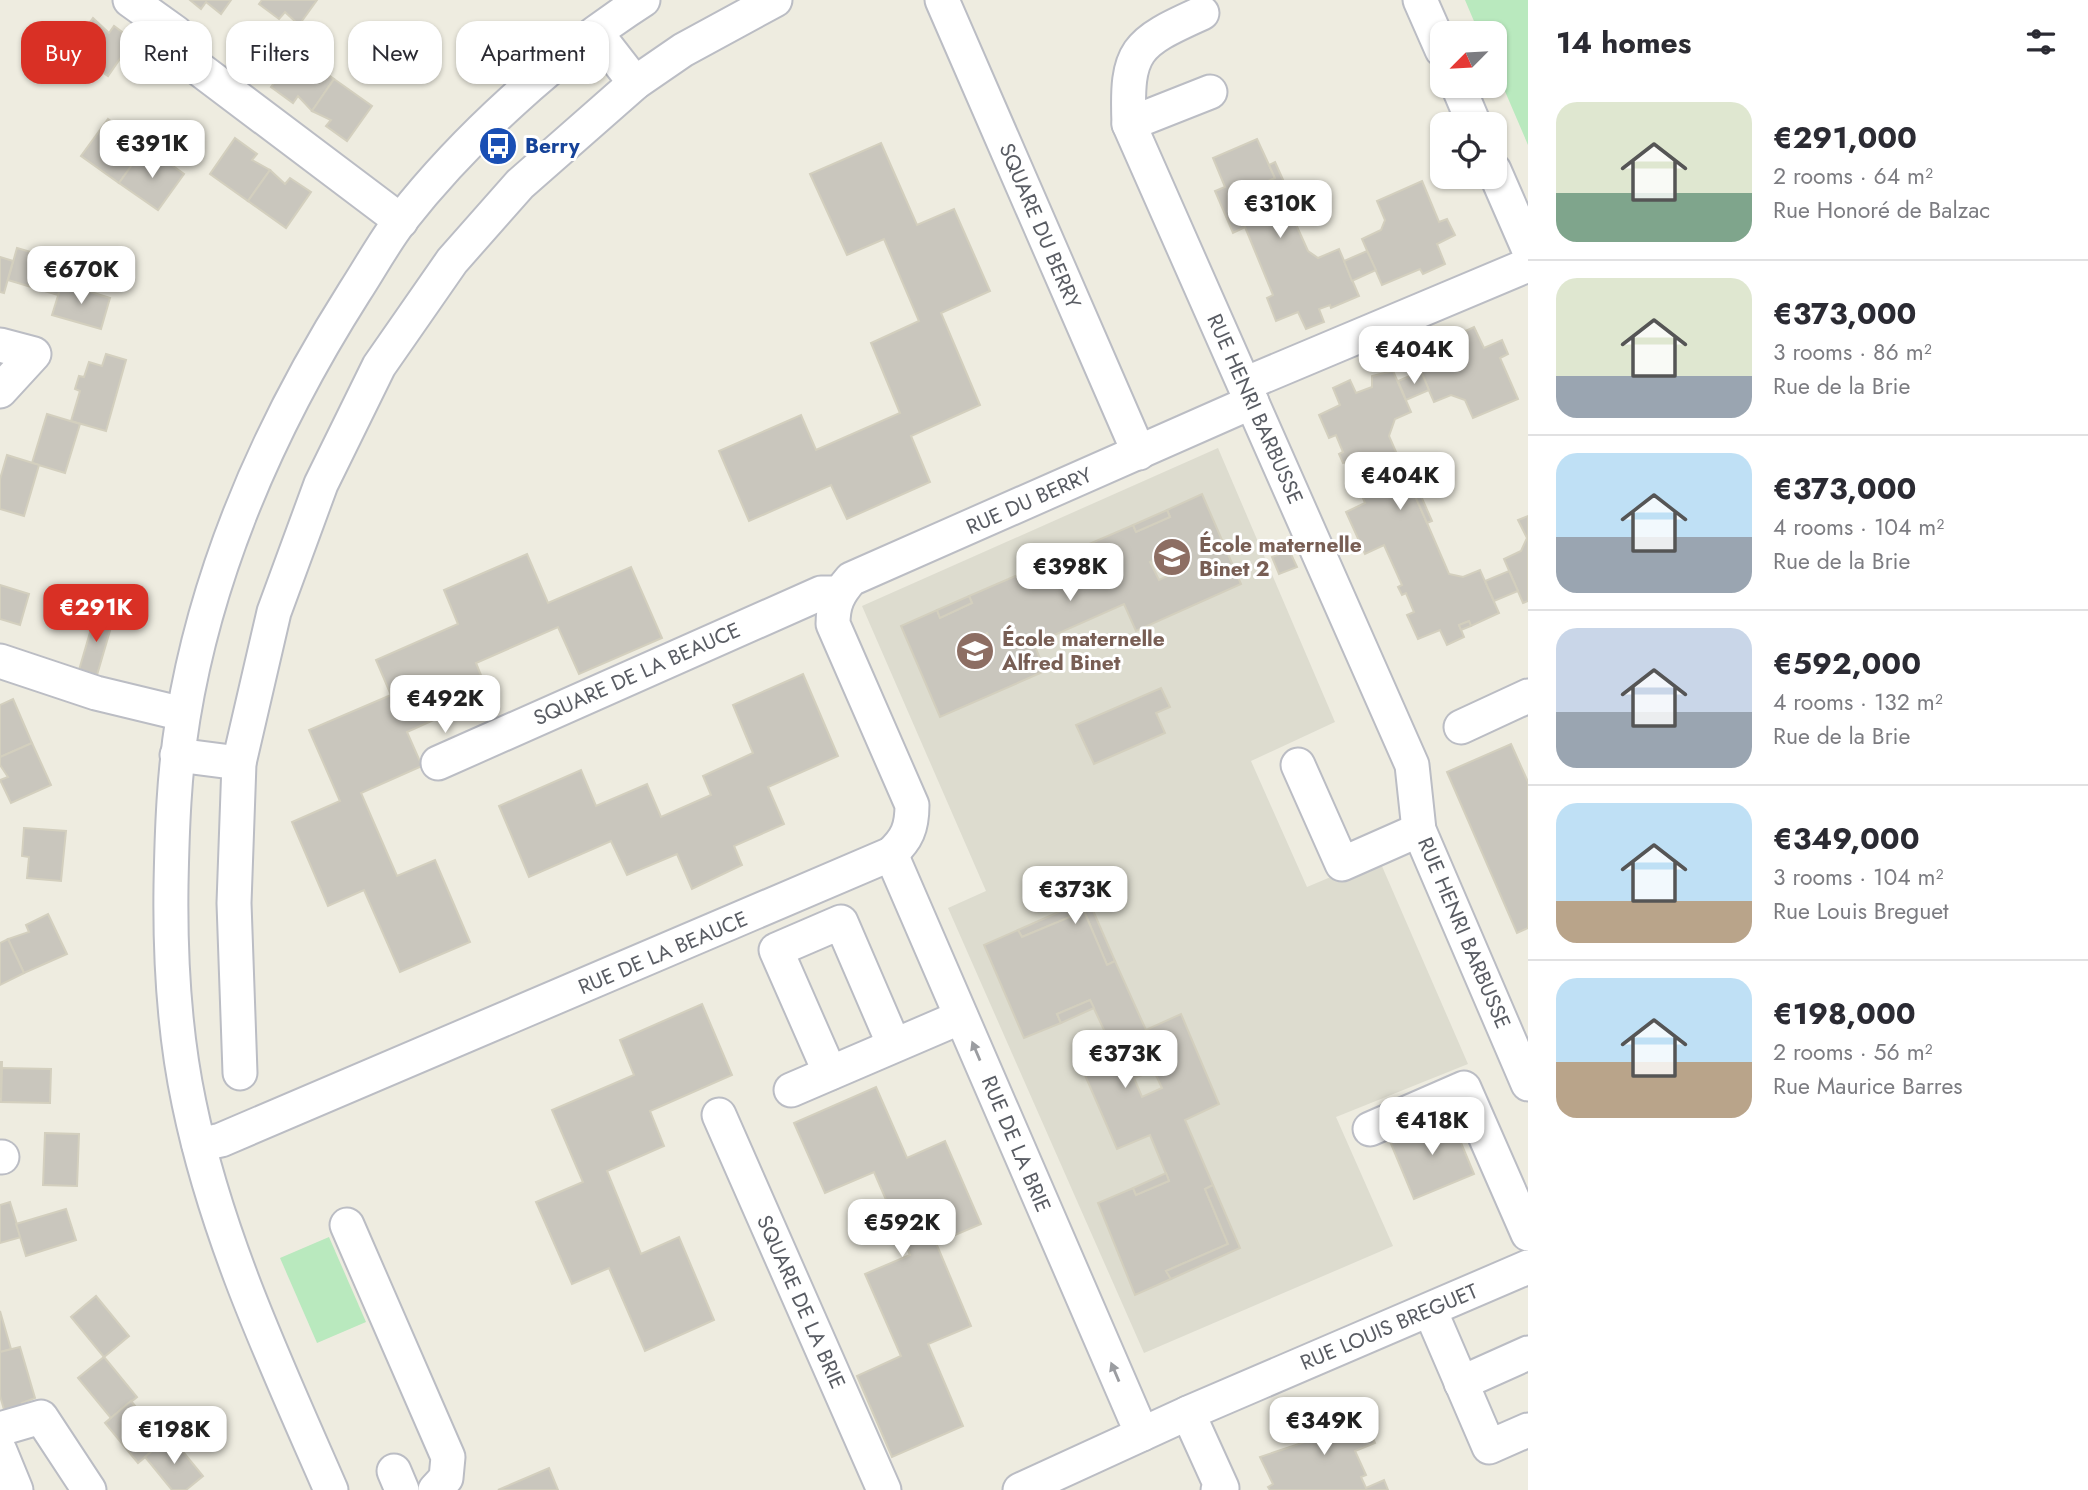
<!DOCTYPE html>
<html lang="en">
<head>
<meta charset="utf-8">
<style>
	body { margin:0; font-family:Jost,sans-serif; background:#f2f2f3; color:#2b2b33; height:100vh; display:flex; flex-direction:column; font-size:26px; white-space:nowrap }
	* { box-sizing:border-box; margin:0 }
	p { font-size:23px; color:#7c7c81 }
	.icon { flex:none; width:38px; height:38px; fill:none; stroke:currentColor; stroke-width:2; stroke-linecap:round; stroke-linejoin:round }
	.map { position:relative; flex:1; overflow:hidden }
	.panel { display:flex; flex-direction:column; background:#fff; width:560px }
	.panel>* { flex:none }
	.top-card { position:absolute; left:21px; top:21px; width:665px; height:63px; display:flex; gap:14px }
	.needle { width:46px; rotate:246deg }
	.tools { position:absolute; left:1430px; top:21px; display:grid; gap:14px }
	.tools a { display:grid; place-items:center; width:77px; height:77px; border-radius:14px; background:#fff; box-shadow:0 2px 5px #0004; font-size:35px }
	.price { position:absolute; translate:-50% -60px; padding:0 16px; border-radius:14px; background:#fff; color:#222; font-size:23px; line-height:46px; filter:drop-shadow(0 2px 4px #0008) }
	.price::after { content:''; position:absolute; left:50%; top:42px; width:21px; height:16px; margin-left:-10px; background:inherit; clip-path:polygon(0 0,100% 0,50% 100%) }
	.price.selected { background:#d93025; color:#fff }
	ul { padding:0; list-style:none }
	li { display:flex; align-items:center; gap:21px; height:175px; padding:0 28px }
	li+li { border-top:2px solid #e1e1e2 }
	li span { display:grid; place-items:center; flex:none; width:196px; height:140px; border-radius:21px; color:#555 }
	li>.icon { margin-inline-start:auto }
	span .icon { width:84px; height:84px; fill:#fffc; stroke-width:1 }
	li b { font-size:30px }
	h2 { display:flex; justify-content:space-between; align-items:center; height:84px; padding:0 28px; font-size:30px }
	.chip { padding:0 24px; border-radius:21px; background:#fff; box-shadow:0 2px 5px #0004; font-size:24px; line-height:63px }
	.chip.selected { background:#d93025; color:#fff }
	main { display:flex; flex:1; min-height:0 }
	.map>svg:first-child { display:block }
	.education { fill:#dddccf }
	.green { fill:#b9e9be }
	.building { fill:#c9c6bd; stroke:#d3cfbe; stroke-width:2; fill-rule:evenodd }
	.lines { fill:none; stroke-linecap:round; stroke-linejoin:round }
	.minor-casing { stroke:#bbbdc4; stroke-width:37 }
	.minor { stroke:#fff; stroke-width:33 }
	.oneway { fill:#9b9da1 }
	.labels { text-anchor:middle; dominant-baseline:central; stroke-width:6; stroke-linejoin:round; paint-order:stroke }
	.transit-label { font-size:21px; font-weight:bold; fill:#164399; stroke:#fff; text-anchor:start }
	.street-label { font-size:21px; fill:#595c63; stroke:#fff }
	.education-label { font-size:21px; font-weight:bold; fill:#785e54; stroke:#fff; text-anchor:start }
</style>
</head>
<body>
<main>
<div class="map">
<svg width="1528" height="1490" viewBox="0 0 1528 1490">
	<rect width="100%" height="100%" fill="#eeece0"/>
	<path class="education" d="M1218,448L1335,722L1251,761L1307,887L1378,857L1468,1064L1336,1117L1393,1246L1144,1353L948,908L986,891L862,606Z"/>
	<g class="green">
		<path d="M1465,0H1528V145L1495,68L1494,33H1479Z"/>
		<path d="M329,1237L366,1322L317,1343L280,1258Z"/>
	</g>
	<g class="building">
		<path d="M190,0H231L221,14L206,2L201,9Z"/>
		<path d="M262,0H317L299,25L285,12L279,19L259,4Z"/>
		<path d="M93,18L109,33L114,26L133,40L108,76L70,49Z"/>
		<path d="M297,52L334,79L312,111L298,96L293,103L271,87Z"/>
		<path d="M334,79L372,106L347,141L326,126L331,120L312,111Z"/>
		<path d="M108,119L129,134L124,141L142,151L119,183L81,156Z"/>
		<path d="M235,138L257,154L252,160L270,170L248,201L210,174Z"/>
		<path d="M1257,139L1275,178L1262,184L1269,199L1282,193L1308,251L1318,258L1339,249L1359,296L1331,308L1330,305L1319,309L1324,322L1306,329L1298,312L1276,321L1267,298L1273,295L1245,227L1233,233L1215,191L1225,187L1213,158Z"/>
		<path d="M881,143L917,225L954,209L990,291L941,313L980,405L911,436L930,482L847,519L831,485L749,521L719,451L801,415L816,450L900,413L871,343L919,321L884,239L847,255L810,174Z"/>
		<path d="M142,151L158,164L162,158L184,174L158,210L119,183Z"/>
		<path d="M1275,162L1293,202L1287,205L1282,193L1269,199L1262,184L1275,178L1269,165Z"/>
		<path d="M270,170L285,184L290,178L311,192L286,228L248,201Z"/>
		<path d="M1422,181L1439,222L1447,219L1455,235L1437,244L1445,264L1423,274L1420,269L1382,285L1362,239L1381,230L1385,220L1377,201Z"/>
		<path d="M17,248L68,263L58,295L8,280Z"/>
		<path d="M1367,251L1376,270L1352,281L1344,261Z"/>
		<path d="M0,257L13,261L4,293L0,292Z"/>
		<path d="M62,283L110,298L101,329L52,315Z"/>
		<path d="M1474,327L1484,348L1502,340L1508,354L1500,358L1518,399L1473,418L1465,400L1451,395L1434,402L1416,361L1453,344L1450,338Z"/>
		<path d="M106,354L126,360L106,431L71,421L80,391L75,389L79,376L84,377L89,362L102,366Z"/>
		<path d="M1393,371L1411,412L1395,419L1389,436L1427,523L1449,574L1463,577L1480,570L1499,613L1471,626L1469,621L1459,625L1464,637L1447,645L1440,630L1418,639L1407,615L1414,612L1406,593L1402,595L1398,587L1402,585L1384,545L1365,554L1346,512L1365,503L1348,461L1343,463L1339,454L1343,452L1336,435L1329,438L1319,415L1340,405L1333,388L1350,380L1356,393L1372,387V376Z"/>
		<path d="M1421,371L1429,390L1406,400L1398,381Z"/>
		<path d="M47,414L80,424L65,473L32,463Z"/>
		<path d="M7,455L39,465L24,516L0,509V479Z"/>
		<path d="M1413,478L1432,521L1427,523L1408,480Z"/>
		<path d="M1202,494L1241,584L1136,631L1124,604L1034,644L1045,671L940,717L901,626L937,610L940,618L972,603L969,596L1133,525L1136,532L1170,517L1167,510ZM1181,548L1189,566L1159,580L1150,562ZM987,633L994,650L965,664L957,647Z"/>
		<path d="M1167,510L1170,517L1136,532L1133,525Z"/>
		<path d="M1528,516V601L1523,603L1504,559L1521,551L1527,538L1518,520Z"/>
		<path d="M1289,550L1297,567L1279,574L1272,557Z"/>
		<path d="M527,554L548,603L631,567L662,638L579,674L558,627L476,663L489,695L407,732L422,766L361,793L397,876L435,860L470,942L400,972L364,890L328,906L292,822L340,801L309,730L391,695L376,660L458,624L444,590Z"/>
		<path d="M1509,571L1518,591L1494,601L1485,581Z"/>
		<path d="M0,585L29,594L20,625L0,619Z"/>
		<path d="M969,596L972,603L940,618L937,610Z"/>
		<path d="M96,612L114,617L97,675L79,670Z"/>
		<path d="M1469,621L1471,626L1461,630L1459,625Z"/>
		<path d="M803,674L838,756L768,787L784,824L734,846L742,865L692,889L677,854L627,875L611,841L529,877L499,806L581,770L596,806L647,784L661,817L711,795L703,776L753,753L733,705Z"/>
		<path d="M1161,688L1170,707L1156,713L1165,733L1094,764L1076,725Z"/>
		<path d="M13,699L32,743L0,757V705Z"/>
		<path d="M32,743L51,785L11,803L0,780L8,777L0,765V757Z"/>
		<path d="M1511,744L1528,782V928L1517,933L1447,772Z"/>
		<path d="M24,828L66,831L61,881L27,878L29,857L22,856Z"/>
		<path d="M1088,899L1115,961L1107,965L1084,911L1022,937L1018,930Z"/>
		<path d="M1084,911L1107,965L1115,961L1146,1030L1181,1014L1219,1104L1185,1120L1213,1185L1205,1189L1228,1244L1166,1271L1171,1279L1135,1295L1098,1203L1133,1188L1136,1195L1169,1181L1150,1135L1117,1149L1078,1059L1111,1045L1090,1000L1057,1014L1061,1023L1024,1038L984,945L1018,930L1022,937ZM1154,1071L1162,1088L1142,1097L1134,1078Z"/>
		<path d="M48,914L67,954L24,973L8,939L29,932L26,925Z"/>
		<path d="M8,939L24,973L0,985V943Z"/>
		<path d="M1090,1000L1094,1008L1061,1023L1057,1014Z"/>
		<path d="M702,1004L732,1075L650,1111L664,1146L607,1171L641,1254L679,1237L714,1320L645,1351L609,1268L572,1284L536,1202L583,1182L552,1110L634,1075L620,1040Z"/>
		<path d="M0,1062H2L1,1097H0Z"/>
		<path d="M2,1068L51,1069L50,1103L1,1102Z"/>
		<path d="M876,1087L907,1158L945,1141L981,1224L936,1243L971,1326L928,1344L963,1426L892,1457L857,1376L901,1356L865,1274L910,1255L874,1172L825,1193L794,1123Z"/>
		<path d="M1449,1114L1474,1174L1414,1199L1389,1139Z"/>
		<path d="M45,1133L79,1134L77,1186L43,1185Z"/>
		<path d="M1166,1173L1169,1181L1136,1195L1133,1188Z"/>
		<path d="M1213,1185L1240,1248L1171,1279L1166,1271L1228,1244L1205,1189Z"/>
		<path d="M10,1202L21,1237L0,1243V1205Z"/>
		<path d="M66,1209L76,1240L26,1256L16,1224Z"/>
		<path d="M96,1296L129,1336L104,1357L71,1317Z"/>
		<path d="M0,1311L11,1349L0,1352Z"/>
		<path d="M20,1347L35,1398L22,1403L24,1407L5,1413L0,1396V1352Z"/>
		<path d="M104,1357L137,1397L111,1418L78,1378Z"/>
		<path d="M131,1401L164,1441L138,1463L105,1423Z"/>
		<path d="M1348,1403L1358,1426L1366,1422L1375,1443L1355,1451L1366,1475L1361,1477L1366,1488L1384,1480L1388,1490H1270L1268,1487L1273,1484L1260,1457L1308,1441L1304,1432L1328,1422L1325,1413Z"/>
		<path d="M170,1436L203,1476L186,1490H172L145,1457Z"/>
		<path d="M549,1468L558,1490H498Z"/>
	</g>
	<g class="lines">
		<defs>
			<g id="minor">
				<path d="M130,0L176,33L198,68L401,221"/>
				<path d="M942,0L1139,453"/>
				<path d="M1420,0L1442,50"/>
				<path d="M1202,13C1135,43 1126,50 1129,124L1210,92"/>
				<path d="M597,34L635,83"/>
				<path d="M1458,86L1474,124"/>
				<path d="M1129,124L1412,765L1419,830L1528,1084"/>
				<path d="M1494,170L1528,248"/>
				<path d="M0,345L34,354L0,391"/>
				<path d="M1245,384L1528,265"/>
				<path d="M0,661L96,693L183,714"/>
				<path d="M1461,727L1528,696"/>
				<path d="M177,755L239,763"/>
				<path d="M438,763L821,593H839"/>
				<path d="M1298,765L1342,864L1419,830"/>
				<path d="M891,854L1142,1434"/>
				<path d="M240,1073L234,903L239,763L274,612L321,484L379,366L452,261L520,184L635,83L683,50L775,0"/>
				<path d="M830,1073L776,950L841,922L894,1045"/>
				<path d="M791,1090L961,1017"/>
				<path d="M719,1115L884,1490"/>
				<path d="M1370,1129L1464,1088L1528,1234"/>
				<path d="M199,1145L221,1140L891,854C907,839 912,828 912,805L833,624C833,604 838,594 851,579L1252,402"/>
				<path d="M0,1157H2"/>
				<path d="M347,1225L448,1457L446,1478L435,1490"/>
				<path d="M1430,1310L1489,1447L1528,1430"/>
				<path d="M1461,1383L1528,1353"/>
				<path d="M1188,1413L1222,1488L1218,1490"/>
				<path d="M0,1429L41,1417L89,1490"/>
				<path d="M0,1451L16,1490"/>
				<path d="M394,1471L402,1490"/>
				<path d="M331,1490C276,1364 217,1239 189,1103C174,1032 170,958 171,886C172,830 174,773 183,718C208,565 273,420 355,291C370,268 384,242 401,220C465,138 556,56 643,0"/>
				<path d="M1020,1490L1188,1413L1528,1267"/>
			</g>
		</defs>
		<use href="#minor" class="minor-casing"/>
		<use href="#minor" class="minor"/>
	</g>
	<defs><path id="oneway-solid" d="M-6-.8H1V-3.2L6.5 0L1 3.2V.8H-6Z" transform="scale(1.75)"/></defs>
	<g class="oneway">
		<use href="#oneway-solid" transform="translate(976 1051) rotate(-113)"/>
		<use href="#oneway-solid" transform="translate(1115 1372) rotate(-113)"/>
	</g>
	<defs>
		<symbol id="bus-disc" viewBox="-11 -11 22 22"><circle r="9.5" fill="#1a4fb4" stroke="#fff"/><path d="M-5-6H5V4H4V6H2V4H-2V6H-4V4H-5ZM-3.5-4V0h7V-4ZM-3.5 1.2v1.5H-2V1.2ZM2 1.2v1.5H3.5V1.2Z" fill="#fff"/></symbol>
		<symbol id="school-disc" viewBox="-11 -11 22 22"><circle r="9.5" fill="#8d6e63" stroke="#fff"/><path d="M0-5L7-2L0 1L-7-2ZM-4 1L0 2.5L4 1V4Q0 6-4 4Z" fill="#fff"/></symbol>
	</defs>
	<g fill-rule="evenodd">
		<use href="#bus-disc" x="476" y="124" width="44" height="44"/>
		<use href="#school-disc" x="1150" y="535" width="44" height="44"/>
		<use href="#school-disc" x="953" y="629" width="44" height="44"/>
	</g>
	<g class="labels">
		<g class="transit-label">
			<text x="525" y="146">Berry</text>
		</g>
		<g class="street-label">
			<text transform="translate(1040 226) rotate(67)">SQUARE DU BERRY</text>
			<text transform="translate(1255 409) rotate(66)">RUE HENRI BARBUSSE</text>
			<text transform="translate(1029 501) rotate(-24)">RUE DU BERRY</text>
			<text transform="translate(637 674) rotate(-24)">SQUARE DE LA BEAUCE</text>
			<text transform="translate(1464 933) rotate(67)">RUE HENRI BARBUSSE</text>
			<text transform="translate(663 953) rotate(-23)">RUE DE LA BEAUCE</text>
			<text transform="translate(1016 1144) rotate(67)">RUE DE LA BRIE</text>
			<text transform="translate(801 1302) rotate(66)">SQUARE DE LA BRIE</text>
			<text transform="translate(1389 1327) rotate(-23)">RUE LOUIS BREGUET</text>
		</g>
		<g class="education-label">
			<text x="1199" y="545">École maternelle<tspan x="1199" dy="24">Binet 2</tspan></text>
			<text x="1002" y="639">École maternelle<tspan x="1002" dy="24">Alfred Binet</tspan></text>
		</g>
	</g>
</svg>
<div class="tools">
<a><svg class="needle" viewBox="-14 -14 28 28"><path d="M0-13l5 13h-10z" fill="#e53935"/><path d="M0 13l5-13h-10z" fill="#7c7c81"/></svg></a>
<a><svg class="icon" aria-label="locate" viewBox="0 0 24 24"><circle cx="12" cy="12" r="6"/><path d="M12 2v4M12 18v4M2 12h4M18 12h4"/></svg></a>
</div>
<b class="price" style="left:152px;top:180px">€391K</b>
<b class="price" style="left:1280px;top:240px">€310K</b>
<b class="price" style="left:81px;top:306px">€670K</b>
<b class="price" style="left:1414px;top:386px">€404K</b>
<b class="price" style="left:1400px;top:512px">€404K</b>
<b class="price" style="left:1070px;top:603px">€398K</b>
<b class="price selected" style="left:96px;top:644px">€291K</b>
<b class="price" style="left:445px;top:735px">€492K</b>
<b class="price" style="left:1075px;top:926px">€373K</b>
<b class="price" style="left:1125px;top:1090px">€373K</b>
<b class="price" style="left:1432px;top:1157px">€418K</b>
<b class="price" style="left:902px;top:1259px">€592K</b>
<b class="price" style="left:1324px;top:1457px">€349K</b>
<b class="price" style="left:174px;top:1466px">€198K</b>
<div class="top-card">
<a class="chip selected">Buy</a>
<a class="chip">Rent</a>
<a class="chip">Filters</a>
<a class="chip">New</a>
<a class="chip">Apartment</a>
</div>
</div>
<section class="panel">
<h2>14 homes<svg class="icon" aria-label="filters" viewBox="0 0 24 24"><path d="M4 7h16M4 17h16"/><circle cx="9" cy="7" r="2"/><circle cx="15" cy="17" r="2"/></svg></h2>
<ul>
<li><span style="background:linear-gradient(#dfe7d0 65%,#7fa58c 0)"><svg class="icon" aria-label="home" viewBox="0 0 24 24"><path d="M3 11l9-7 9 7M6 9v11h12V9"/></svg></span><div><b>€291,000</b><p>2 rooms · 64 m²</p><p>Rue Honoré de Balzac</p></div></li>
<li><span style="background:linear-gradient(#dfe7d0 70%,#9aa5b1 0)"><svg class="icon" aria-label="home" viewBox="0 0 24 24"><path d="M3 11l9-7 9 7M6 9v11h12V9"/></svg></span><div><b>€373,000</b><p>3 rooms · 86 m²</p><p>Rue de la Brie</p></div></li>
<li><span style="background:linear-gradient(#bfe0f5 60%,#9aa5b1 0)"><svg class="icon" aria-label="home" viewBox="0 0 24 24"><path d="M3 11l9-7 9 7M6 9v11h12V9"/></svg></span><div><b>€373,000</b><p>4 rooms · 104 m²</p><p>Rue de la Brie</p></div></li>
<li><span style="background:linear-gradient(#c9d6e8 60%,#9aa5b1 0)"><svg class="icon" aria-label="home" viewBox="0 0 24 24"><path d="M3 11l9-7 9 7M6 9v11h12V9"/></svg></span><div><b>€592,000</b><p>4 rooms · 132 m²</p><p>Rue de la Brie</p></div></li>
<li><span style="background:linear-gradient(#bfe0f5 70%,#b9a48a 0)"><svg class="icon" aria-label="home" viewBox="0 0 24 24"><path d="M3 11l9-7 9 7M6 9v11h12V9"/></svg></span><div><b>€349,000</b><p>3 rooms · 104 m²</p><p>Rue Louis Breguet</p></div></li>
<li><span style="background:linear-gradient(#bfe0f5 60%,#b9a48a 0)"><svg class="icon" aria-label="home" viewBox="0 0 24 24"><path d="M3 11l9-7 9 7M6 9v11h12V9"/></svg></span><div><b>€198,000</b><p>2 rooms · 56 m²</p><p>Rue Maurice Barres</p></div></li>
</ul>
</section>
</main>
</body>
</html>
